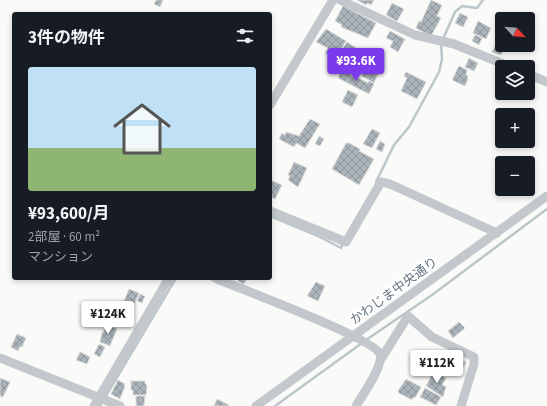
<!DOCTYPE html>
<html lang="ja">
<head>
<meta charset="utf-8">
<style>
	body { margin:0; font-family:"Source Sans 3","Noto Sans JP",sans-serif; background:#242831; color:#f1f3f6; height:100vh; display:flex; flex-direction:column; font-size:15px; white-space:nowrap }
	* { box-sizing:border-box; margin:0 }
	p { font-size:13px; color:#9ea1a6 }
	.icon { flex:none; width:22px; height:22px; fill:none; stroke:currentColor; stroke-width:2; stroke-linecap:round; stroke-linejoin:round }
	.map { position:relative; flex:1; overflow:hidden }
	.side { position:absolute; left:12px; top:12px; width:260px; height:268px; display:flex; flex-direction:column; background:#171b24; border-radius:4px; box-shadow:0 2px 6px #0003 }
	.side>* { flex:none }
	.needle { width:26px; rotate:116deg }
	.buttons { position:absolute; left:495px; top:12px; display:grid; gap:8px }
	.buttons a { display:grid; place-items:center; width:40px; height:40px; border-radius:4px; background:#171b24; box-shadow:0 2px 6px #0003; font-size:20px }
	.price { position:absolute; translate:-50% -34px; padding:0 9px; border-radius:4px; background:#fff; color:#222; font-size:13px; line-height:26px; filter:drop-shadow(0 1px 2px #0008) }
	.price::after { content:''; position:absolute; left:50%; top:24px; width:12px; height:9px; margin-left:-6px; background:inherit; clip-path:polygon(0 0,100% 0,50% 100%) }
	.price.on { background:#7c3aed; color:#fff }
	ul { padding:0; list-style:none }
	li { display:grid; align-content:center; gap:8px; height:212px; padding:0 16px }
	li span { display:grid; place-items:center; height:124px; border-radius:4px; color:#555 }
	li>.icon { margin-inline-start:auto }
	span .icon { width:72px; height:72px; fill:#fffc; stroke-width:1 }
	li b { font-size:17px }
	h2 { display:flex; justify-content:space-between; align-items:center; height:48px; padding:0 16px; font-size:17px }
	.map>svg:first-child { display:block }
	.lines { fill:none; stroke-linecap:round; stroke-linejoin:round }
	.stream { stroke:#bbc7cb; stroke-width:2.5 }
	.building { fill:url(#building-cross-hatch); stroke:#dcdcda }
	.minor { stroke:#c3c8cc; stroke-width:9 }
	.labels { text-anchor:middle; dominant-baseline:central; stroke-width:4; stroke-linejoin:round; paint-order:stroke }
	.street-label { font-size:13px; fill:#657683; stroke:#fff }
</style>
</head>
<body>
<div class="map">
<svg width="547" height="406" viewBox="0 0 547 406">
	<defs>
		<pattern id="building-cross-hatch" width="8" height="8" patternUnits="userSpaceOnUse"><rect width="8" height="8" fill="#aab3b9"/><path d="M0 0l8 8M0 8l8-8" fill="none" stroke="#8e969c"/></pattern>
	</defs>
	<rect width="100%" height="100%" fill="#fafaf8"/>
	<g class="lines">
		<g class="stream">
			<path d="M443,39L455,12L462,6L477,8L483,0"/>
			<path d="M376,182L394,145L409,127L439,72L442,59L441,43"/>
			<path d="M270,216L318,236L341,248L343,243"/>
			<path d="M366,340L432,295L547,209"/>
			<path d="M100,406L176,278"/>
			<path d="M275,406L362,343"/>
		</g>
	</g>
	<g class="building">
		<path d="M156,0H163L160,7L154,4Z"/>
		<path d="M357,0H374L371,5L367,3L366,5Z"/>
		<path d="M431,0L442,5L437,16L441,18L431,36L416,28L419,21L421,22Z"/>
		<path d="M392,3L404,9L397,21L386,15Z"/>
		<path d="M343,6L376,23L368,38L341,27L342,25L335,21Z"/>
		<path d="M460,13L468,17L463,27L455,23Z"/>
		<path d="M478,21L491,28L486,39L473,33Z"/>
		<path d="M502,28V41L497,39L500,29Z"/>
		<path d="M326,29L346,41L335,59L325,53L328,48L316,42Z"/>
		<path d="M390,31L405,39L398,52L390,47L393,41L386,38Z"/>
		<path d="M475,35L482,38L479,45L472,41Z"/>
		<path d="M498,40L502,42V45H506L501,55L492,52Z"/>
		<path d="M347,42L361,51L355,62L341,51Z"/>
		<path d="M374,56L383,61V63L374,83L362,76L364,67L366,68L371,58L373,59Z"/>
		<path d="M469,58L478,63L474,71L465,67Z"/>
		<path d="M459,66L467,70L466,75L468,76L467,79H468L465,86L452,80Z"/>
		<path d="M342,70L368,83L369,81L374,84L369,94L338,78Z"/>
		<path d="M406,72L426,82L417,99L401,91L407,78L404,76Z"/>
		<path d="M348,90L358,95L352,107L342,102Z"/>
		<path d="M310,119L320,124L305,148L296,143L294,147L279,139L282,133L285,135L286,132L299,136Z"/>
		<path d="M372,129L380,133L372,148L363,144Z"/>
		<path d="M319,136L324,139L320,146L315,144Z"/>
		<path d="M380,141L385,144L382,152L376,149Z"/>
		<path d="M346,143H349L360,149L359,151L374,159L359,185L332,169Z"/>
		<path d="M294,162L307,168L298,187L288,180L290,176L288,175Z"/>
		<path d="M270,180L282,185L275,199L270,197Z"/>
		<path d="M239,278H247L244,284L238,281Z"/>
		<path d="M316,282L325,286L318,301L307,296Z"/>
		<path d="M129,289L139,293L133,308L123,304Z"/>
		<path d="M140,294L145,296L142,303L137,301Z"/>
		<path d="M124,306L134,311L125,326L116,322Z"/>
		<path d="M459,322L465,328L453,338L448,331Z"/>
		<path d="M107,324L117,329L110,346L100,342L102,333H103Z"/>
		<path d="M17,334L26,338L22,347L20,346L18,351L11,347Z"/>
		<path d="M99,344L105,347L100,357L94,354Z"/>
		<path d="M80,352L90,357L87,364L76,360Z"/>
		<path d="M446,354L455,358L451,371L440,367Z"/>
		<path d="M459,359L466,362L462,370L455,366Z"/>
		<path d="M434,371L446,378L442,385L446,387L443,397L426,386Z"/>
		<path d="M0,378L10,382L3,397L0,396Z"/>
		<path d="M406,379L421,387L415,398L413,397L412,400L399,393L398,391Z"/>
		<path d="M118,380L125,384L124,385L125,386L120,399L111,394Z"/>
		<path d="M131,381H145V384L147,385L146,395H133V390H131Z"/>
		<path d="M425,388L441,397L436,405L420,397Z"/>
		<path d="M136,396H145L144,406H136Z"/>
		<path d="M217,399L229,405L228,406H214Z"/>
	</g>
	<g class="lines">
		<g class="minor">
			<path d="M340,0L415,35L454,44L511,67"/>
			<path d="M528,74L547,82"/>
			<path d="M270,105L333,0"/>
			<path d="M270,211L346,242L381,182L390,184L497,233"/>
			<path d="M215,278C238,288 374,338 380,354C384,365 362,396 356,406"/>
			<path d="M0,358L120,406"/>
			<path d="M381,359L408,316L432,337L474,357V364L461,406"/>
			<path d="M94,406L169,278"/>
			<path d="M256,406L547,196"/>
		</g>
	</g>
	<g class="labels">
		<g class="street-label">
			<text transform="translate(394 291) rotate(-36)">かわじま中央通り</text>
		</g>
	</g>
</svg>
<div class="buttons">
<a><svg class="needle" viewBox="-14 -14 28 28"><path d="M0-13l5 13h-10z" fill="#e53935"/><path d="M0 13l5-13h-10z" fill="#9ea1a6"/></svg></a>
<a><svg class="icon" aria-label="layers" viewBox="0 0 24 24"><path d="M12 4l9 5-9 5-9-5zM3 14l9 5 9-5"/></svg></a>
<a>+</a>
<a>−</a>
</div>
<b class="price on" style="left:356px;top:82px">¥93.6K</b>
<b class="price" style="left:108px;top:335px">¥124K</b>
<b class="price" style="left:437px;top:384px">¥112K</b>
<section class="side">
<h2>3件の物件<svg class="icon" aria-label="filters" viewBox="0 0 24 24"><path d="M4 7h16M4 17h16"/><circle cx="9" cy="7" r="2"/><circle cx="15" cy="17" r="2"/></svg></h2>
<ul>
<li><span style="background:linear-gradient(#bfe0f5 65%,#8fb573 0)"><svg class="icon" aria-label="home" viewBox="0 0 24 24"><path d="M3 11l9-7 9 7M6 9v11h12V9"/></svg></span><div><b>¥93,600/月</b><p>2部屋 · 60 m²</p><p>マンション</p></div></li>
</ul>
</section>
</div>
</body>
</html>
